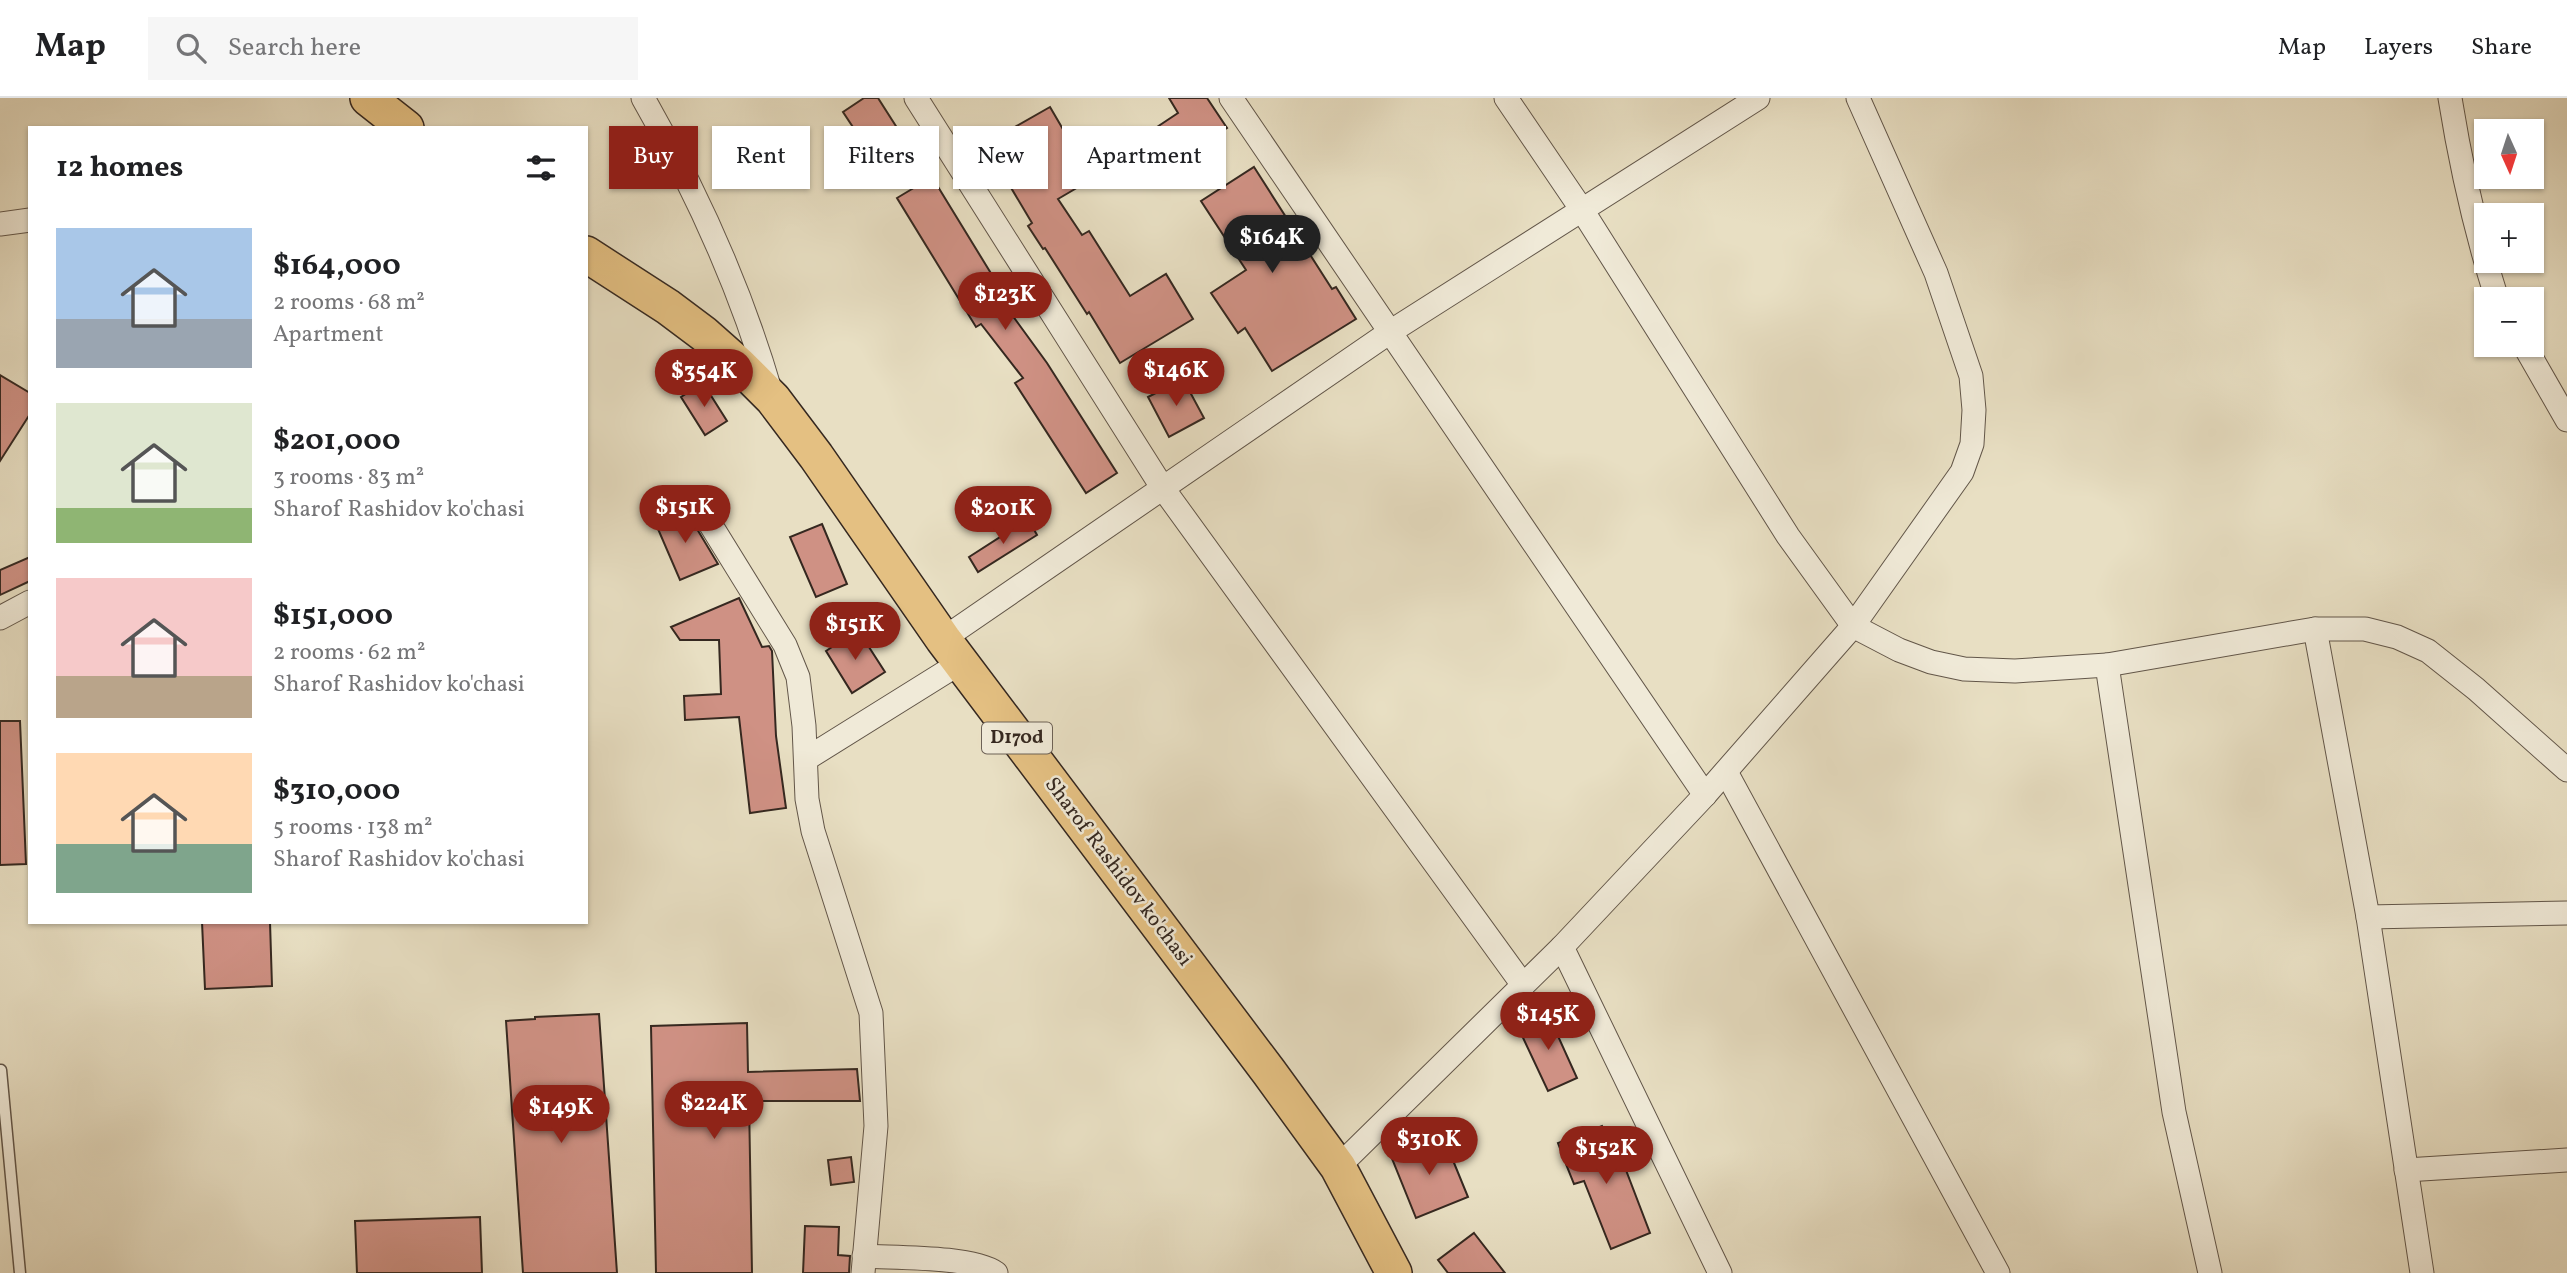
<!DOCTYPE html>
<html lang="en">
<head>
<meta charset="utf-8">
<style>
	body { margin:0; font-family:Vollkorn,serif; background:#f6f6f6; color:#202124; height:100vh; display:flex; flex-direction:column; font-size:26px; white-space:nowrap }
	* { box-sizing:border-box; margin:0 }
	p { font-size:23px; color:#757577 }
	.icon { flex:none; width:38px; height:38px; fill:none; stroke:currentColor; stroke-width:2; stroke-linecap:round; stroke-linejoin:round }
	.map { position:relative; flex:1; overflow:hidden }
	.sheet { position:absolute; left:28px; top:28px; width:560px; height:798px; display:flex; flex-direction:column; background:#fff; border-radius:0px; box-shadow:0 2px 5px #0004 }
	.sheet>* { flex:none }
	.top-card { position:absolute; left:609px; top:28px; width:665px; height:63px; display:flex; gap:14px }
	.needle { width:46px; rotate:177deg }
	.tools { position:absolute; left:2474px; top:21px; display:grid; gap:14px }
	.tools a { display:grid; place-items:center; width:70px; height:70px; border-radius:0px; background:#fff; box-shadow:0 2px 5px #0004; font-size:35px }
	.price { position:absolute; translate:-50% -60px; padding:0 16px; border-radius:24px; background:#8f2418; color:#fff; font-size:23px; line-height:46px; filter:drop-shadow(0 2px 4px #0008) }
	.price::after { content:''; position:absolute; left:50%; top:42px; width:21px; height:16px; margin-left:-10px; background:inherit; clip-path:polygon(0 0,100% 0,50% 100%) }
	.price.active { background:#222; color:#fff }
	ul { padding:0; list-style:none }
	li { display:flex; align-items:center; gap:21px; height:175px; padding:0 28px }
	li span { display:grid; place-items:center; flex:none; width:196px; height:140px; border-radius:0px; color:#555 }
	li>.icon { margin-inline-start:auto }
	span .icon { width:84px; height:84px; fill:#fffc; stroke-width:1 }
	li b { font-size:30px }
	h2 { display:flex; justify-content:space-between; align-items:center; height:84px; padding:0 28px; font-size:30px }
	.chip { padding:0 24px; border-radius:0px; background:#fff; box-shadow:0 2px 5px #0004; font-size:24px; line-height:63px }
	.chip.active { background:#8f2418; color:#fff }
	header { display:flex; align-items:center; gap:42px; box-sizing:border-box; height:98px; padding:0 35px; background:#fff; border-bottom:2px solid #e0e0e0 }
	header strong { font-size:33px }
	nav { display:flex; gap:38px; margin-inline-start:auto; font-size:24px }
	.search { width:490px; height:63px; background:#f6f6f6; display:flex; align-items:center; gap:18px; box-sizing:border-box; padding:0 24px; border-radius:0px; color:#757577; font-size:26px }
	.map>svg:first-child { display:block }
	.building { fill:#cf9184; stroke:#352820; stroke-width:2 }
	.lines { fill:none; stroke-linecap:round; stroke-linejoin:round }
	.service-casing { stroke:#625649; stroke-width:13 }
	.minor-casing { stroke:#625649; stroke-width:25 }
	.primary-casing { stroke:#352820; stroke-width:38 }
	.service { stroke:#f0ead8; stroke-width:10 }
	.minor { stroke:#f0ead8; stroke-width:23 }
	.primary { stroke:#e4c082; stroke-width:35 }
	.labels { text-anchor:middle; dominant-baseline:central; stroke-width:5; stroke-linejoin:round; paint-order:stroke }
	.shield { fill:#f0ead8; stroke:#6d6257; stroke-width:2 }
	.shield-label { font-size:19px; font-weight:bold; fill:#352820 }
	.street-label { font-size:21px; fill:#352820; stroke:#f0ead8 }
</style>
</head>
<body>
<header>
<strong>Map</strong>
<div class="search"><svg class="icon" aria-label="search" viewBox="0 0 24 24"><circle cx="10" cy="10" r="6"/><path d="M15 15l6 6"/></svg>Search here</div>
<nav><a>Map</a><a>Layers</a><a>Share</a></nav>
</header>
<div class="map">
<svg width="2567" height="1175" viewBox="0 0 2567 1175">
	<rect width="100%" height="100%" fill="#e8dfc3"/>
	<filter id="stains"><feTurbulence type="fractalNoise" baseFrequency=".00286" numOctaves="4"/><feColorMatrix values="0 0 0 0 .2 0 0 0 0 .09 0 0 0 0 .02 0 0 0 .5 -.17"/></filter>
	<radialGradient id="worn" r=".72"><stop offset=".6" stop-color="#630" stop-opacity="0"/><stop offset="1" stop-color="#630" stop-opacity=".3"/></radialGradient>
	<g class="building">
		<path d="M864,0H878L908,47L878,67L843,14Z"/>
		<path d="M1169,0H1207L1227,30L1166,69L1145,37L1178,15Z"/>
		<path d="M1050,9L1092,81L1058,101L1082,137L1089,133L1130,198L1166,176L1193,221L1120,265L1089,214L1087,216L1045,150L1043,151L1028,128L1032,125L985,46Z"/>
		<path d="M1254,69L1332,191L1336,189L1356,221L1272,273L1245,230L1238,235L1211,195L1246,172L1201,103Z"/>
		<path d="M932,79L1011,208L1007,210L1047,265L1117,375L1086,395L1015,285L1023,280L981,226L976,229L897,100Z"/>
		<path d="M0,277L30,295V316L0,363Z"/>
		<path d="M1183,281L1204,320L1169,339L1148,299Z"/>
		<path d="M703,285L727,323L705,337L681,299Z"/>
		<path d="M685,411L718,466L680,482L655,424Z"/>
		<path d="M1028,421L1037,437L978,474L969,459Z"/>
		<path d="M822,426L847,486L816,499L790,439Z"/>
		<path d="M30,459V483L0,497V472Z"/>
		<path d="M739,500L762,549L769,548L772,553L776,638L786,710L750,715L739,619L685,622L684,598L721,596L719,542H680L671,529Z"/>
		<path d="M858,532L885,574L852,595L826,553Z"/>
		<path d="M0,623H20L26,766L0,767Z"/>
		<path d="M202,824H270L272,888L205,891Z"/>
		<path d="M599,916L617,1175H523L506,923L535,921V919Z"/>
		<path d="M1548,916L1577,980L1548,993L1518,929Z"/>
		<path d="M747,925L748,974L857,971L860,1003H749L752,1175H656L651,928Z"/>
		<path d="M1602,1028L1618,1069L1624,1067L1650,1135L1611,1151L1584,1083L1574,1086L1566,1066L1576,1059L1574,1056L1564,1061L1558,1045Z"/>
		<path d="M1443,1038L1468,1099L1416,1120L1391,1058Z"/>
		<path d="M851,1059L854,1084L831,1087L828,1062Z"/>
		<path d="M480,1119L482,1175H357L355,1123Z"/>
		<path d="M805,1128L839,1129L838,1157L850,1158L849,1175H803Z"/>
		<path d="M1474,1135L1505,1175H1448L1438,1162Z"/>
	</g>
	<g class="lines">
		<defs>
			<path id="service" d="M1,972L20,1175"/>
			<g id="minor">
				<path d="M643,0C697,94 741,191 771,295"/>
				<path d="M916,0L1162,389L1523,887"/>
				<path d="M1231,0L1705,697"/>
				<path d="M1506,0L1582,112L1788,438L1853,528L1899,552L1931,564L1964,571L2015,573L2107,567L2315,531L2368,819L2422,1175"/>
				<path d="M2450,0C2461,69 2476,135 2497,201"/>
				<path d="M0,126L30,122"/>
				<path d="M2524,247L2567,322"/>
				<path d="M696,403L785,547L798,579L804,628L807,701L813,733L871,915L876,1028L863,1175"/>
				<path d="M0,520L30,504"/>
				<path d="M2315,531H2365L2397,539L2428,553L2476,591L2567,672"/>
				<path d="M943,541L1390,234L1758,0"/>
				<path d="M2107,567L2174,1014L2210,1175"/>
				<path d="M806,661L960,565"/>
				<path d="M1726,674L1998,1175"/>
				<path d="M2368,819L2567,815"/>
				<path d="M1562,849L1720,1175"/>
				<path d="M1338,1069L1562,849L1705,697L1853,528L1962,374L1972,346L1974,312L1971,278L1936,175L1858,0"/>
				<path d="M2406,1072L2567,1062"/>
				<path d="M864,1158C896,1160 971,1158 996,1175"/>
			</g>
			<g id="primary">
				<path d="M368,0L406,30"/>
				<path d="M586,156L668,209L704,236L739,267L773,301L816,358L943,541L1269,974L1338,1069L1394,1175"/>
			</g>
		</defs>
		<use href="#service" class="service-casing"/>
		<use href="#minor" class="minor-casing"/>
		<use href="#primary" class="primary-casing"/>
		<use href="#service" class="service"/>
		<use href="#minor" class="minor"/>
		<use href="#primary" class="primary"/>
	</g>
	<g class="labels">
		<rect class="shield" x="982" y="624.5" width="70" height="31" rx="5"/>
		<g class="shield-label">
			<text x="1017" y="640">D170d</text>
		</g>
		<g class="street-label">
			<text transform="translate(1118 774) rotate(53)">Sharof Rashidov ko'chasi</text>
		</g>
	</g>
	<rect width="100%" height="100%" filter="url(#stains)"/>
	<rect width="100%" height="100%" fill="url(#worn)"/>
</svg>
<div class="tools">
<a><svg class="needle" viewBox="-14 -14 28 28"><path d="M0-13l5 13h-10z" fill="#e53935"/><path d="M0 13l5-13h-10z" fill="#757577"/></svg></a>
<a>+</a>
<a>−</a>
</div>
<b class="price active" style="left:1272px;top:177px">$164K</b>
<b class="price" style="left:1005px;top:234px">$123K</b>
<b class="price" style="left:1176px;top:310px">$146K</b>
<b class="price" style="left:704px;top:311px">$354K</b>
<b class="price" style="left:685px;top:447px">$151K</b>
<b class="price" style="left:1003px;top:448px">$201K</b>
<b class="price" style="left:855px;top:564px">$151K</b>
<b class="price" style="left:1548px;top:954px">$145K</b>
<b class="price" style="left:714px;top:1043px">$224K</b>
<b class="price" style="left:561px;top:1047px">$149K</b>
<b class="price" style="left:1429px;top:1079px">$310K</b>
<b class="price" style="left:1606px;top:1088px">$152K</b>
<div class="top-card">
<a class="chip active">Buy</a>
<a class="chip">Rent</a>
<a class="chip">Filters</a>
<a class="chip">New</a>
<a class="chip">Apartment</a>
</div>
<section class="sheet">
<h2>12 homes<svg class="icon" aria-label="filters" viewBox="0 0 24 24"><path d="M4 7h16M4 17h16"/><circle cx="9" cy="7" r="2"/><circle cx="15" cy="17" r="2"/></svg></h2>
<ul>
<li><span style="background:linear-gradient(#a9c7e8 65%,#9aa5b1 0)"><svg class="icon" aria-label="home" viewBox="0 0 24 24"><path d="M3 11l9-7 9 7M6 9v11h12V9"/></svg></span><div><b>$164,000</b><p>2 rooms · 68 m²</p><p>Apartment</p></div></li>
<li><span style="background:linear-gradient(#dfe7d0 75%,#8fb573 0)"><svg class="icon" aria-label="home" viewBox="0 0 24 24"><path d="M3 11l9-7 9 7M6 9v11h12V9"/></svg></span><div><b>$201,000</b><p>3 rooms · 83 m²</p><p>Sharof Rashidov ko'chasi</p></div></li>
<li><span style="background:linear-gradient(#f6c9c9 70%,#b9a48a 0)"><svg class="icon" aria-label="home" viewBox="0 0 24 24"><path d="M3 11l9-7 9 7M6 9v11h12V9"/></svg></span><div><b>$151,000</b><p>2 rooms · 62 m²</p><p>Sharof Rashidov ko'chasi</p></div></li>
<li><span style="background:linear-gradient(#ffd9b3 65%,#7fa58c 0)"><svg class="icon" aria-label="home" viewBox="0 0 24 24"><path d="M3 11l9-7 9 7M6 9v11h12V9"/></svg></span><div><b>$310,000</b><p>5 rooms · 138 m²</p><p>Sharof Rashidov ko'chasi</p></div></li>
</ul>
</section>
</div>
</body>
</html>
